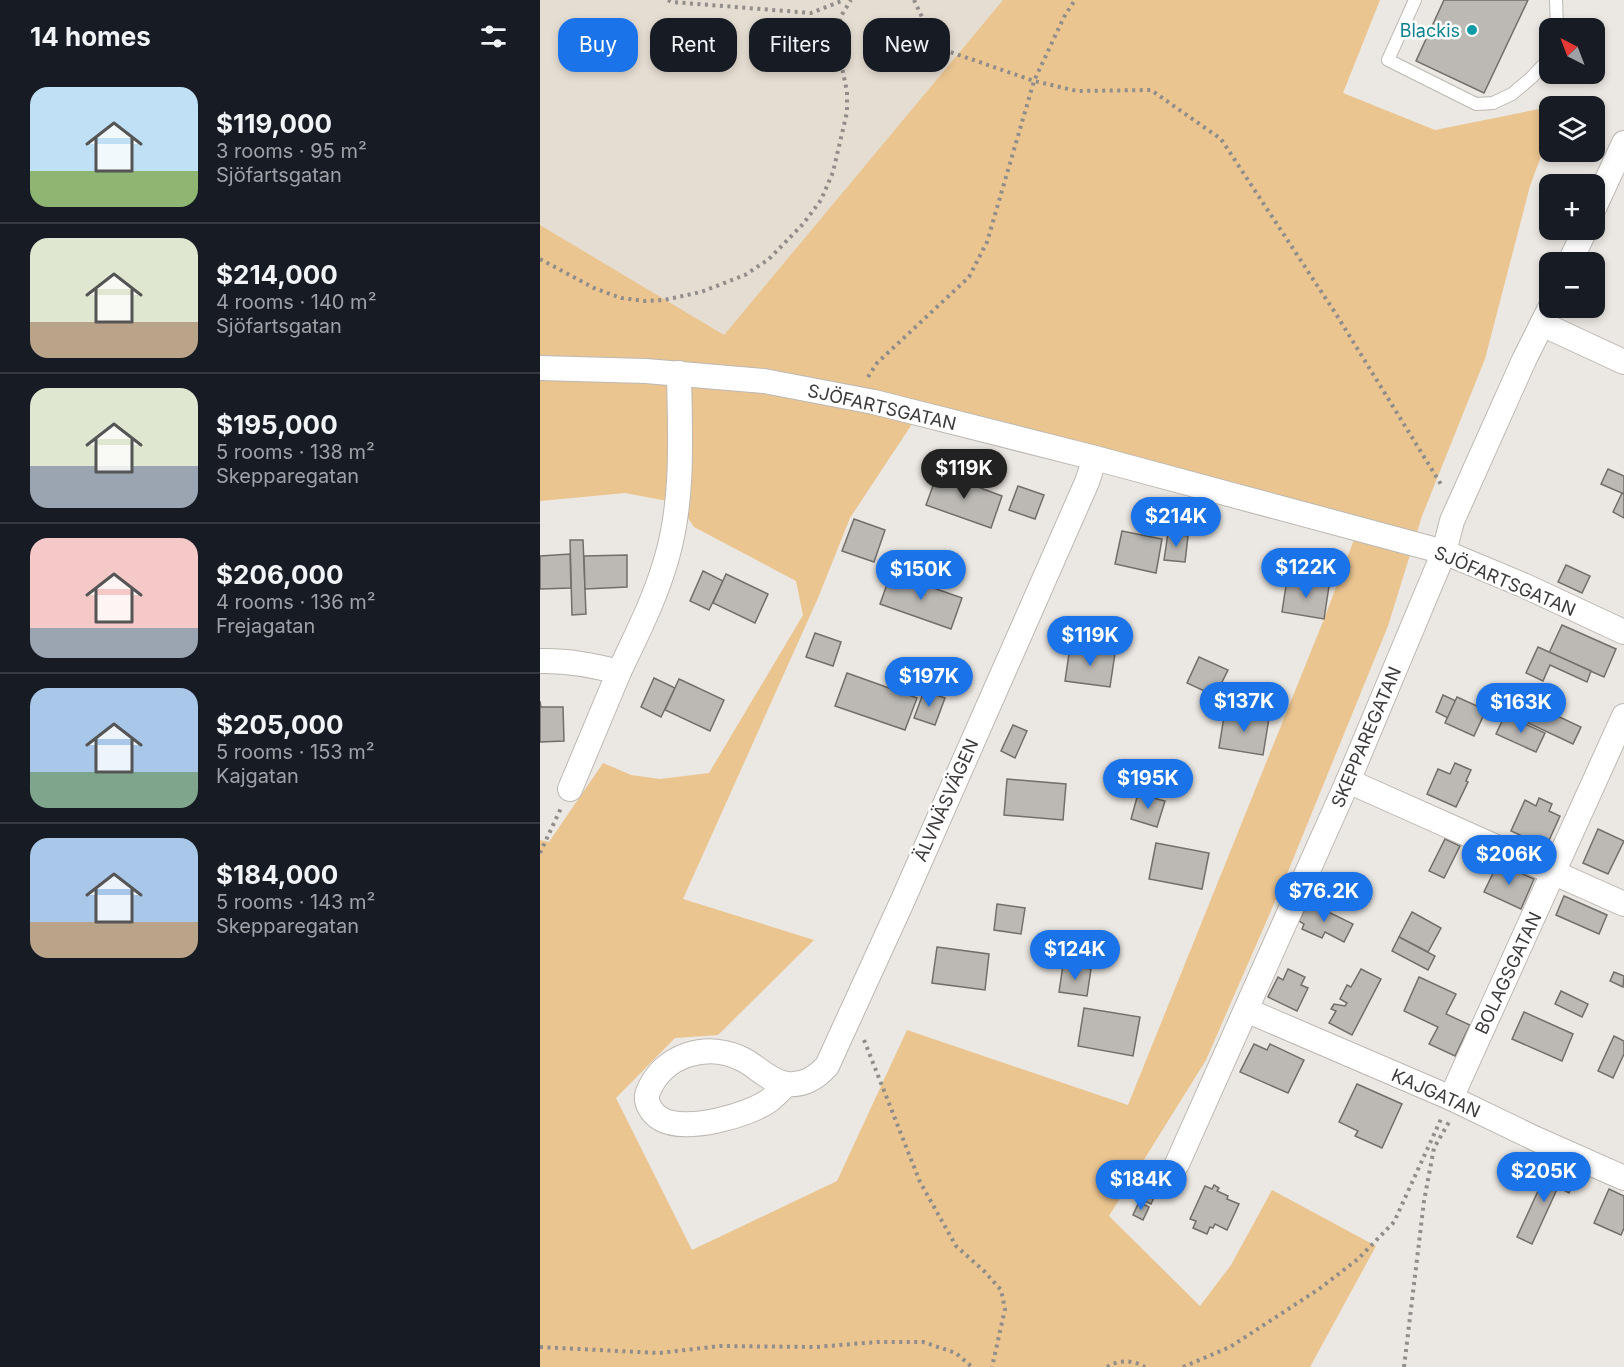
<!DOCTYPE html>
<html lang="en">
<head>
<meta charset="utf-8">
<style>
	body { margin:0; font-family:Inter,sans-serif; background:#20242c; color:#f1f3f6; height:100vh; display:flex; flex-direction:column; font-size:22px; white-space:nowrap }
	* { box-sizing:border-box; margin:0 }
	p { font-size:20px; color:#9ea1a6 }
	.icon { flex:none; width:33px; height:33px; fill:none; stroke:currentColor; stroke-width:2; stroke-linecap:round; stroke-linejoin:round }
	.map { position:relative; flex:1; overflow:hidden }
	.side { display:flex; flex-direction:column; background:#171b24; width:540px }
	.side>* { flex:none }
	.banner { position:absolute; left:18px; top:18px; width:570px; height:54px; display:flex; gap:12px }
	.needle { width:39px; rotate:318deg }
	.fabs { position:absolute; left:999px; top:18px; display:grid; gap:12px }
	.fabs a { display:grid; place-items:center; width:66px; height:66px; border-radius:12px; background:#171b24; box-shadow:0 3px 9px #0003; font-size:30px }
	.price { position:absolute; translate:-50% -51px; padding:0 14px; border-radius:21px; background:#1a73e8; color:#fff; font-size:20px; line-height:39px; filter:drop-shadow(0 2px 3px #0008) }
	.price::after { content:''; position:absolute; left:50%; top:36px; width:18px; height:14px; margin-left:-9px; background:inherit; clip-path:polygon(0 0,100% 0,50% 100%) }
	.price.on { background:#222; color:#fff }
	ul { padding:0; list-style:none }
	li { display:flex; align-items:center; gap:18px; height:150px; padding:0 30px }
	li+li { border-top:2px solid #363941 }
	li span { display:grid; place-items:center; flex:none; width:168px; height:120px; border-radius:18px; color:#555 }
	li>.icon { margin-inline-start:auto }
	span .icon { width:72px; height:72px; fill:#fffc; stroke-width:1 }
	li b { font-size:26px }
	h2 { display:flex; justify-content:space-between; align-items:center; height:72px; padding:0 30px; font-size:26px }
	.pill { padding:0 21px; border-radius:18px; background:#171b24; box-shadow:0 3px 9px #0003; font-size:21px; line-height:54px }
	.pill.on { background:#1a73e8; color:#fff }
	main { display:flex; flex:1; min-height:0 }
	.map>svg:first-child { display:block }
	.built { fill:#e5ddd1 }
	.green { fill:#ebc590; fill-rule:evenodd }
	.building { fill:#bcb9b4; stroke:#726f6a; stroke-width:1.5 }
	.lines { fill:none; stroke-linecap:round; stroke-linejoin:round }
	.service-casing { stroke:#bcb8b3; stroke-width:14 }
	.minor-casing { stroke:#bcb8b3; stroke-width:26 }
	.path { stroke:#908d8a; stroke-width:4; stroke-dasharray:3 4.5; stroke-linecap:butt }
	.service { stroke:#fff; stroke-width:12 }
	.minor { stroke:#fff; stroke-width:24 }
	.culture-dot { fill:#0f9aa8; stroke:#fff; stroke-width:2 }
	.labels { text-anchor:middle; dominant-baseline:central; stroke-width:5; stroke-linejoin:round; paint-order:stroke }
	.culture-label { font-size:18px; fill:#0d838f; stroke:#fff; text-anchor:end }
	.street-label { font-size:18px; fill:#3d3b39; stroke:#fff }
</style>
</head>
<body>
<main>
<section class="side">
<h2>14 homes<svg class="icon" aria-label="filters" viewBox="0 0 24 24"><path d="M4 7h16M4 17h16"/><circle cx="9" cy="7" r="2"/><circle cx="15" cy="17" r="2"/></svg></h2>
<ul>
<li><span style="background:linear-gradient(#bfe0f5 70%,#8fb573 0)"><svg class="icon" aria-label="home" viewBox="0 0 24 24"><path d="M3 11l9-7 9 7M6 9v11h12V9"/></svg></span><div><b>$119,000</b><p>3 rooms · 95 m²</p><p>Sjöfartsgatan</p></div></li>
<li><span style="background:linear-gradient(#dfe7d0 70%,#b9a48a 0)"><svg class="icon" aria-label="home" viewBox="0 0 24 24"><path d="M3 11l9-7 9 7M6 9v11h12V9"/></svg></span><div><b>$214,000</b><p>4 rooms · 140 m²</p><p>Sjöfartsgatan</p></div></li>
<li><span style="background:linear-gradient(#dfe7d0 65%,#9aa5b1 0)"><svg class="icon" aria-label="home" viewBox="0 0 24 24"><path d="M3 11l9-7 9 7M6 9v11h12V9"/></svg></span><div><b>$195,000</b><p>5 rooms · 138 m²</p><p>Skepparegatan</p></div></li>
<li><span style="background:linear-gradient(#f6c9c9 75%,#9aa5b1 0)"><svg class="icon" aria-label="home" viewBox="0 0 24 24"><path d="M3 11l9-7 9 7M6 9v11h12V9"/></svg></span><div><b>$206,000</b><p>4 rooms · 136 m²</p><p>Frejagatan</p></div></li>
<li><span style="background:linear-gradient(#a9c7e8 70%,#7fa58c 0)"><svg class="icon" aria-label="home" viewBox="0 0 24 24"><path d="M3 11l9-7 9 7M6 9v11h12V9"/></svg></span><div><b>$205,000</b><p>5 rooms · 153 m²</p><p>Kajgatan</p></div></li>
<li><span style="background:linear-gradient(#a9c7e8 70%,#b9a48a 0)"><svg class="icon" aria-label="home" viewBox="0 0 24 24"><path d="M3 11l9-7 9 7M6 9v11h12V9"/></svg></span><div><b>$184,000</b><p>5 rooms · 143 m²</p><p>Skepparegatan</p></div></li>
</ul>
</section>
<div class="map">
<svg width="1084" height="1367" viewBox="0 0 1084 1367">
	<rect width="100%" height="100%" fill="#ebe7e2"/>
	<path class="built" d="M0,0H463L184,336L0,225Z"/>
	<path class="green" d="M463,0H840L803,93L895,130L1009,107V135L990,186L945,359L882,516L848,626L747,874L666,1060L569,1216L660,1306L691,1265L732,1190L836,1246L770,1367H0V840L9,842L63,763L91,775L120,779L169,773L263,615L256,581L154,527L138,503L85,493L0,501V225L184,335ZM380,412L818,529L784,619L588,1105L367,1030L297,1181L152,1250L76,1098L135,1038L178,1035L274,940L143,899L278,598L310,518Z"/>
	<g class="building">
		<path d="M904,0H988L944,93L876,61Z"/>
		<path d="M1068,469L1084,476V494L1061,484Z"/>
		<path d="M398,472L462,496L451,528L386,505Z"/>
		<path d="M478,486L504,495L495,519L469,510Z"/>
		<path d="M1082,493L1084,494V518L1073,512Z"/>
		<path d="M314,519L345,530L334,562L302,551Z"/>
		<path d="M582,531L622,539L616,573L575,564Z"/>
		<path d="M628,533L648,536L645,562L624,560Z"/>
		<path d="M30,540H43L46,614L32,615Z"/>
		<path d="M30,554L31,588L0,589V556Z"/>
		<path d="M87,555V587L45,589L44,556Z"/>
		<path d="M1026,565L1050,576L1042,593L1018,582Z"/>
		<path d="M163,571L183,581L169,610L150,601Z"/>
		<path d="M351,573L422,598L411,629L340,604Z"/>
		<path d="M186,574L228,594L215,623L173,603Z"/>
		<path d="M747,579L789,586L784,619L742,612Z"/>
		<path d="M1022,625L1076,649L1064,677L1009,653Z"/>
		<path d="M275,633L301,642L293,666L266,657Z"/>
		<path d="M530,647L575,653L570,687L525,681Z"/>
		<path d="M998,647L1051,671L1047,682L1010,665L1003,681L986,673Z"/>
		<path d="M659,657L688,670L675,696L647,683Z"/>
		<path d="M307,673L377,698L365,730L295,706Z"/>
		<path d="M114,678L135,688L121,717L101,707Z"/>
		<path d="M139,679L184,700L170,731L125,710Z"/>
		<path d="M384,691L405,698L395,725L374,718Z"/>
		<path d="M903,695L916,701L908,718L896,712Z"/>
		<path d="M917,697L946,710L934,736L905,723Z"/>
		<path d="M0,701L1,707H23L24,741L0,742Z"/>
		<path d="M992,704L1041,727L1033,744L984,721Z"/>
		<path d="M685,710L729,718L723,755L679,748Z"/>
		<path d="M965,715L1005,733L996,752L956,734Z"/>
		<path d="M473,725L487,731L475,758L461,751Z"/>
		<path d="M915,763L931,770L926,781L928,782L916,807L887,794L898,769L910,774Z"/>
		<path d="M467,779L526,784L523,820L464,815Z"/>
		<path d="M598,794L625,801L617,827L591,819Z"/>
		<path d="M999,798L1012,804L1009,811L1020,816L1006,847L971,831L985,800L996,806Z"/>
		<path d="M1058,829L1084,841L1068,874L1043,863Z"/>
		<path d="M905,839L920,846L904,878L889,871Z"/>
		<path d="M616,843L669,853L662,889L609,879Z"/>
		<path d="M958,863L994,879L981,909L944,892Z"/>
		<path d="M1024,896L1067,915L1059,934L1016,915Z"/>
		<path d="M768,902L813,924L804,942L785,932L782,938L762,929L764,924L759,921Z"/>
		<path d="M457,904L485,908L481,934L454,930Z"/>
		<path d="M872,912L901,928L888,952L859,937Z"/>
		<path d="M859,937L895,956L888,970L852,951Z"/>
		<path d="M397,947L449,954L445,990L392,983Z"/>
		<path d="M523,965L551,969L547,996L519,992Z"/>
		<path d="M748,969L765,977L761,985L768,988L757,1011L728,997L738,977L743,980Z"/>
		<path d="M821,969L841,979L812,1035L789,1023L796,1011L791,1009L794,1004L805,1006L807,1003L800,999L807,985L811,987Z"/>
		<path d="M1074,972L1084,976L1083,987L1070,981Z"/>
		<path d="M879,977L916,994L906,1014L930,1025L915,1056L889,1044L898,1027L864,1011Z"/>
		<path d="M1021,991L1048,1004L1042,1017L1015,1004Z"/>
		<path d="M544,1008L600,1017L593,1056L538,1046Z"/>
		<path d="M984,1012L1033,1034L1022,1061L972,1039Z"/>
		<path d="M1074,1036L1084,1041V1054L1073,1078L1058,1071Z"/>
		<path d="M714,1044L727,1050L730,1044L764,1060L748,1093L700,1072Z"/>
		<path d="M817,1084L862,1104L842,1148L815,1136L818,1131L799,1122Z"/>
		<path d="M1009,1167L1035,1179L1029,1193L1018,1187L992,1244L977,1237Z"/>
		<path d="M597,1171L621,1182L611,1204L587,1193Z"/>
		<path d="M674,1185L679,1188L677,1191L688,1196L687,1199L699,1204L687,1230L675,1224L673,1228L670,1227L667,1234L653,1228L656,1221L650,1219L665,1186L672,1189Z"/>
		<path d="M1069,1189L1084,1196V1228L1081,1235L1054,1223Z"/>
		<path d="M599,1202L609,1207L603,1220L593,1215Z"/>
	</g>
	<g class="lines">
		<defs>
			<g id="service">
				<path d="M875,0L848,60L936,104L953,103L972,94L991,78L1010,58"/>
				<path d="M1016,0L1017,28"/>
			</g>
			<g id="minor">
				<path d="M1054,208L1084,143"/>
				<path d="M1030,262L1045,230"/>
				<path d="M1002,324L1084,362"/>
				<path d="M0,368L106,371L224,381L334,402L555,458L904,552L983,585L1084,632"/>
				<path d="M0,661C28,660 53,665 79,672C97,634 116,597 127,557C144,498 140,434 139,373"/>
				<path d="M808,781L1084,904"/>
				<path d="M30,789L79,672"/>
				<path d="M706,1010L911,1098L996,1139L1084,1178"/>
				<path d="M247,1084C241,1089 236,1095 230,1100C208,1116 145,1133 121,1119C112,1114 104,1102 108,1092C123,1054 169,1041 204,1060C217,1067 231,1082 247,1084C264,1086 277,1077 287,1066L362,902L547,482L555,458"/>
				<path d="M911,1098L1084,716"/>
				<path d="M637,1164L808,781L904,552L912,521L984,360L1010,308"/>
			</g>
		</defs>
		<use href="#service" class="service-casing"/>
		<use href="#minor" class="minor-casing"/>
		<g class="path">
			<path d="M128,0L132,2L271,13L304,0"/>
			<path d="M374,0L396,47L494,81L537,91L611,90L681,139L796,314L902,486"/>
			<path d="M0,259L54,288L81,298L105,301L124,300L161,292L205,275L229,259L263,224L281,200L293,172L307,112V92L296,38L301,16L311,0"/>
			<path d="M328,377L337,363L429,277L447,242L494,81L524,17L535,0"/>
			<path d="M0,853L21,808"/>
			<path d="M324,1040L380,1182L416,1246L445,1272L461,1290L465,1309L452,1367"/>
			<path d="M0,1347L119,1353L180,1346L276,1347L337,1342H383L416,1353L432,1367"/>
			<path d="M567,1367C579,1359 593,1360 605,1367"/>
			<path d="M643,1367L690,1347L779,1289L818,1259L854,1222L901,1119"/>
			<path d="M864,1367L884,1201L894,1148L909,1122"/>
		</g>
		<use href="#service" class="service"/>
		<use href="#minor" class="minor"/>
	</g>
	<circle class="culture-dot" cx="932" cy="30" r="6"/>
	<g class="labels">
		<g class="culture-label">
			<text x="920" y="30">Blackis</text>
		</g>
		<g class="street-label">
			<text transform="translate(342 407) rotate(13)">SJÖFARTSGATAN</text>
			<text transform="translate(965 581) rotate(23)">SJÖFARTSGATAN</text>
			<text transform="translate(826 737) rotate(-67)">SKEPPAREGATAN</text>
			<text transform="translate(406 800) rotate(-66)">ÄLVNÄSVÄGEN</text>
			<text transform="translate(968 973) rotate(-65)">BOLAGSGATAN</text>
			<text transform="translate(896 1093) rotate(24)">KAJGATAN</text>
		</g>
	</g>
</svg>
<div class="fabs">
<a><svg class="needle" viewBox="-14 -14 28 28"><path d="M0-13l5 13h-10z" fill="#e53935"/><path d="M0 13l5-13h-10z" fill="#9ea1a6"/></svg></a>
<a><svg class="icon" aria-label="layers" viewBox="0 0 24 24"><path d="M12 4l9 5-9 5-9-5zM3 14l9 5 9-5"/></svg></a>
<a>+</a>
<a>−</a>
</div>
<b class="price on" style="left:424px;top:500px">$119K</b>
<b class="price" style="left:636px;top:548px">$214K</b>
<b class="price" style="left:766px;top:599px">$122K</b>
<b class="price" style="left:381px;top:601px">$150K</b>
<b class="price" style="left:550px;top:667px">$119K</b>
<b class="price" style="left:389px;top:708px">$197K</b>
<b class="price" style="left:704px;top:733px">$137K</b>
<b class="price" style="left:981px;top:734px">$163K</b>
<b class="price" style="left:608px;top:810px">$195K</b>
<b class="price" style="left:969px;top:886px">$206K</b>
<b class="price" style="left:784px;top:923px">$76.2K</b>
<b class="price" style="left:535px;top:981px">$124K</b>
<b class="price" style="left:1004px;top:1203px">$205K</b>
<b class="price" style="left:601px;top:1211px">$184K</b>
<div class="banner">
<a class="pill on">Buy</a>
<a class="pill">Rent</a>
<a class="pill">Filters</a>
<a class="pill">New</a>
</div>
</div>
</main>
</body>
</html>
